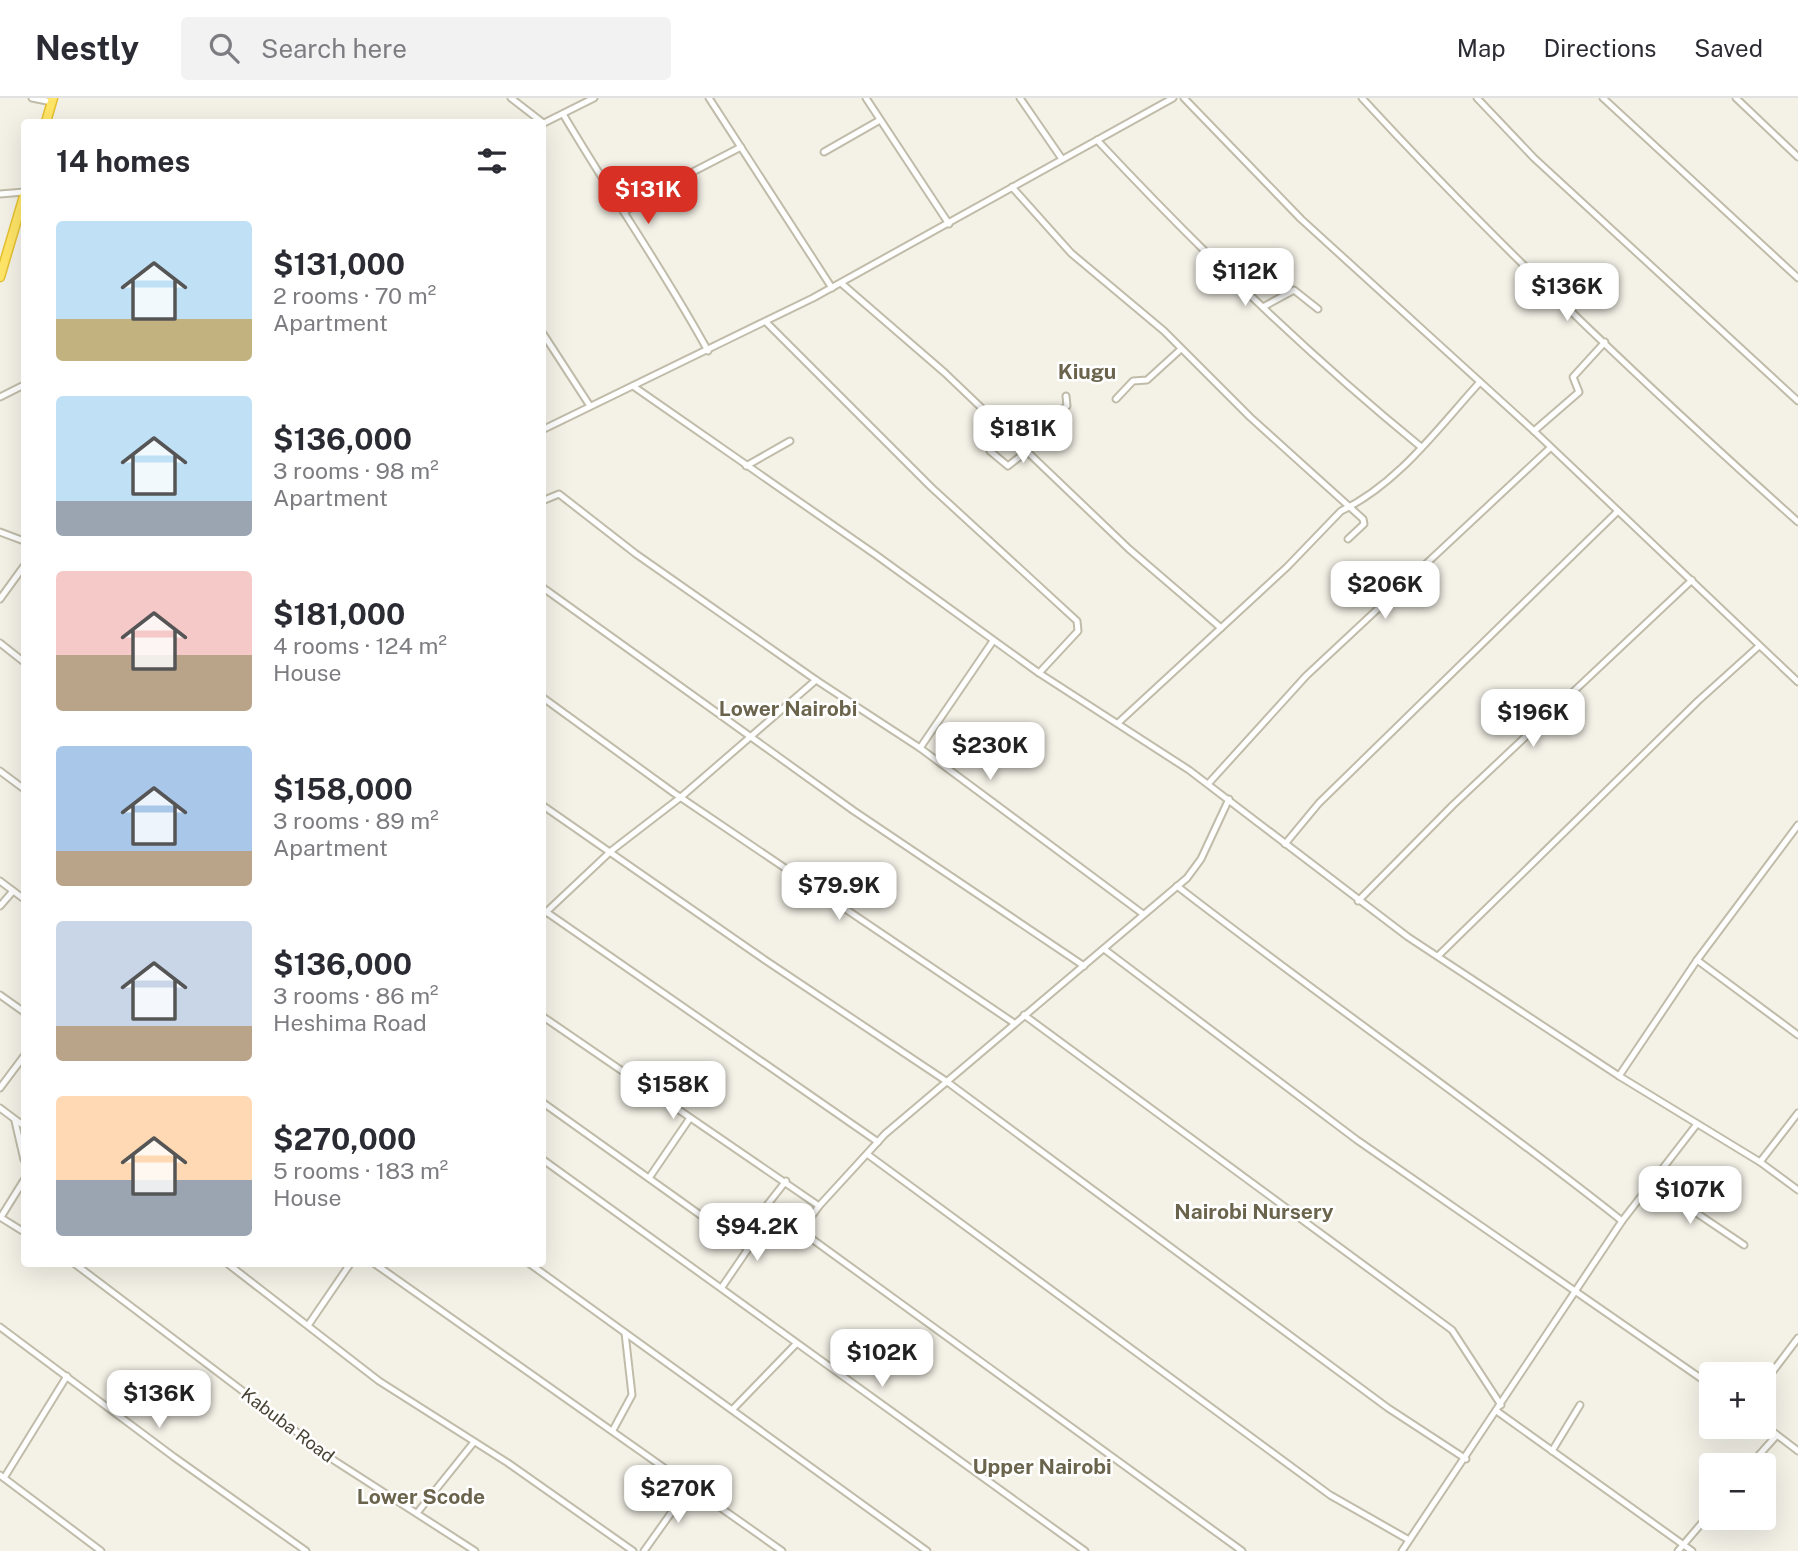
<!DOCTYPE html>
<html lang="en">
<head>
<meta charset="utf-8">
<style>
	body { margin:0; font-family:"Public Sans",sans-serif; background:#f2f2f3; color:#2b2b33; height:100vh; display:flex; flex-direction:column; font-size:26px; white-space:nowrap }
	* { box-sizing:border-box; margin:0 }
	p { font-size:23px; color:#7c7c81 }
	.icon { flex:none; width:38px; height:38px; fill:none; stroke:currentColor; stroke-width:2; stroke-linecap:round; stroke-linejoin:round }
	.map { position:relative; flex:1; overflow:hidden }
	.side { position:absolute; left:21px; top:21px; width:525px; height:1148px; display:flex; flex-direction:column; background:#fff; border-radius:7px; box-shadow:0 7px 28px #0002 }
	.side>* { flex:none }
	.fabs { position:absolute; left:1699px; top:1264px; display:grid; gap:14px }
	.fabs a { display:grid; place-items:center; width:77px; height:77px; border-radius:7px; background:#fff; box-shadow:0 7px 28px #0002; font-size:35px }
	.price { position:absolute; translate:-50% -60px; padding:0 16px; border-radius:14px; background:#fff; color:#222; font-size:23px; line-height:46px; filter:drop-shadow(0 2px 4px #0008) }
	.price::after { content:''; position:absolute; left:50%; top:42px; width:21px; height:16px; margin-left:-10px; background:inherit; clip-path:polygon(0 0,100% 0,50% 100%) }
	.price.current { background:#d93025; color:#fff }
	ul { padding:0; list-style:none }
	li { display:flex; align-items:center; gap:21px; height:175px; padding:0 35px }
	li span { display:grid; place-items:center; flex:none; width:196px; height:140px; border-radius:7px; color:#555 }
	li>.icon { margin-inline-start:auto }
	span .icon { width:84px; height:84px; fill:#fffc; stroke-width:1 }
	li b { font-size:30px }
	h2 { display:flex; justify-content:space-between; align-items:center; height:84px; padding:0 35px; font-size:30px }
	header { display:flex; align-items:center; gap:42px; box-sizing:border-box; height:98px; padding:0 35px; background:#fff; border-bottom:2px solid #e1e1e2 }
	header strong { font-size:33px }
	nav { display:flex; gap:38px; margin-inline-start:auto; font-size:24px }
	.search { width:490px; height:63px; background:#f2f2f3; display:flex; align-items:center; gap:18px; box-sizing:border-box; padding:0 24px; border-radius:7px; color:#7c7c81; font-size:26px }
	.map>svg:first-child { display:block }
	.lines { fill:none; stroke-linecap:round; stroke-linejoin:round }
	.minor-casing { stroke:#c0bca9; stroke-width:9 }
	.highway-casing { stroke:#e5c030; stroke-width:11 }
	.minor { stroke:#fff; stroke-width:5 }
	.highway { stroke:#ffe567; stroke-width:8 }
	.labels { text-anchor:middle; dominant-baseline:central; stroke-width:5; stroke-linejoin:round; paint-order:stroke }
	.street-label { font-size:18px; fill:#484335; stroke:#fff }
	.quarter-label { font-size:21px; font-weight:bold; fill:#6b644c; stroke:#fff }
</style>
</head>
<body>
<header>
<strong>Nestly</strong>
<div class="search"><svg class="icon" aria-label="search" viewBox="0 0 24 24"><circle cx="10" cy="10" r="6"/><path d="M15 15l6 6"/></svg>Search here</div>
<nav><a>Map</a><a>Directions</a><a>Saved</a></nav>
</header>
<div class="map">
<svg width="1798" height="1453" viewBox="0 0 1798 1453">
	<rect width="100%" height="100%" fill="#f4f2e7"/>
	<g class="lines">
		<defs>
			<g id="minor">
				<path d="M32,0L52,4"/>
				<path d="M511,0L542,24"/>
				<path d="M709,0L832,190"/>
				<path d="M866,0L949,126"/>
				<path d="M1020,0L1062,61"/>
				<path d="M1184,0L1301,121L1534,333L1798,584"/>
				<path d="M1362,0C1499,149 1647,289 1798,424"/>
				<path d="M1477,0L1534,60L1798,303"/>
				<path d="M1603,0L1798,180"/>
				<path d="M1736,0L1798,59"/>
				<path d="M563,16C610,96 664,172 708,253"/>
				<path d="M542,26L594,0"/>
				<path d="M1097,42C1198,150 1306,255 1421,349"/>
				<path d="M824,54L880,22"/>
				<path d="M1012,89L1071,155L1164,233L1250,319L1363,421L1364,426L1348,441"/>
				<path d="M0,96L24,94"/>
				<path d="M624,114L683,79L741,49"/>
				<path d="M841,185L945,275L1129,451L1221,530"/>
				<path d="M1263,209L1294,192L1318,211"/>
				<path d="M766,224L931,389L1077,523L1078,533L1039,575"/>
				<path d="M542,234L590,308"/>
				<path d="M633,288L876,457L1039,575L1189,672L1408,839L1619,978"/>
				<path d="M0,299L24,287"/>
				<path d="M1116,301L1133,283L1147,282L1181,251"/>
				<path d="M542,332L813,200L1173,0"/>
				<path d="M1534,333L1579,294L1573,279L1605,244"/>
				<path d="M1015,342L1067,308L1066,298"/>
				<path d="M990,353L1008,368L1027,353"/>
				<path d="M746,368L790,343"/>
				<path d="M542,403L559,396L636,456L816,582L920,650L1143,816"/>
				<path d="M0,434L24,443"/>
				<path d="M542,489L854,713L1084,868"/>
				<path d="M0,501L24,468"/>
				<path d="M0,545L24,564"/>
				<path d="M542,599L674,695L1014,925"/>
				<path d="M1118,625L1287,469L1341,413C1398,386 1438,330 1480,284"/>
				<path d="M920,650L993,543"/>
				<path d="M0,673L24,691"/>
				<path d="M1208,686L1306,578L1550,350"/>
				<path d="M1229,701L1201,761L1187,780L885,1036L819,1108L801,1133L1242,1453"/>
				<path d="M542,707L765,862L946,983L1388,1310L1466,1361"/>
				<path d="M1798,727L1697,862L1619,978L1760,1064L1798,1092"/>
				<path d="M1285,746L1319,705L1618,413"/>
				<path d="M0,783L24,801"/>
				<path d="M1177,788C1324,902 1477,1008 1622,1123"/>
				<path d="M1358,803L1453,707L1692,482"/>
				<path d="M0,808L13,793"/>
				<path d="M542,811L878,1044"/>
				<path d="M542,818L611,753L681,699L816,582"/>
				<path d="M1104,851L1357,1042L1712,1288"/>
				<path d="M1438,858L1698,603L1759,548"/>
				<path d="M1697,862L1798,937"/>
				<path d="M0,897L24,914"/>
				<path d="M1024,917L1452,1232L1501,1307"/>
				<path d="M542,918L819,1108"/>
				<path d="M0,990L24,958"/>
				<path d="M542,1004L748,1151L722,1189"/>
				<path d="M0,1010L24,1028"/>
				<path d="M15,1023L24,1062"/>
				<path d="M867,1056L1330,1397L1409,1442"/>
				<path d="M542,1061L1085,1453"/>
				<path d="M1760,1064L1798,1015"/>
				<path d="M649,1080L690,1020"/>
				<path d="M1652,1085L1744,1147"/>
				<path d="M0,1119L24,1134"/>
				<path d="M1,1119L24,1082"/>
				<path d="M738,1144L786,1083"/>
				<path d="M75,1166L335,1363L475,1453"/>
				<path d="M228,1166L379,1283L508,1365L633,1453"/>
				<path d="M375,1166L782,1453"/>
				<path d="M530,1166L927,1453"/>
				<path d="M309,1226L350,1166"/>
				<path d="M0,1229L174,1359L306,1453"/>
				<path d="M1764,1285L1798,1240"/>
				<path d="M733,1311L796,1246"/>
				<path d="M1498,1314L1692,1453"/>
				<path d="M1764,1327L1798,1353"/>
				<path d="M613,1332L632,1297L625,1235"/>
				<path d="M1552,1353L1580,1307"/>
				<path d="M1750,1367L1777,1337"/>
				<path d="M0,1377L101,1453"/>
				<path d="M4,1380L67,1278"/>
				<path d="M417,1415L474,1344"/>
				<path d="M644,1453L691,1387"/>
				<path d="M1402,1453L1622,1123L1697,1026"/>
				<path d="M1678,1453L1712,1413"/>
			</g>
			<g id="highway">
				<path d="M46,24L53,0"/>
				<path d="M0,179L24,98"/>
			</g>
		</defs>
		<use href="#minor" class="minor-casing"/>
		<use href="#highway" class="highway-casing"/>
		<use href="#minor" class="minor"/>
		<use href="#highway" class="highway"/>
	</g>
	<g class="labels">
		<g class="street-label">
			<text transform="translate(288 1327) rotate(37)">Kabuba Road</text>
		</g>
		<g class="quarter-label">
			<text x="1087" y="273">Kiugu</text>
			<text x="788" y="610">Lower Nairobi</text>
			<text x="1254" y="1113">Nairobi Nursery</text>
			<text x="1042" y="1368">Upper Nairobi</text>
			<text x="421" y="1398">Lower Scode</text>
		</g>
	</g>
</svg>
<div class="fabs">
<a>+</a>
<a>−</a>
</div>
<b class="price current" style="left:648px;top:128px">$131K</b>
<b class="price" style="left:1245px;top:210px">$112K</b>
<b class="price" style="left:1567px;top:225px">$136K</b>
<b class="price" style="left:1023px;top:367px">$181K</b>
<b class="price" style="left:1385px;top:523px">$206K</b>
<b class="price" style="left:1533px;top:651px">$196K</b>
<b class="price" style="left:990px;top:684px">$230K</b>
<b class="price" style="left:839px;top:824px">$79.9K</b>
<b class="price" style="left:673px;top:1023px">$158K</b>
<b class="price" style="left:1690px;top:1128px">$107K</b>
<b class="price" style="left:757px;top:1165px">$94.2K</b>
<b class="price" style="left:882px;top:1291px">$102K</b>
<b class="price" style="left:159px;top:1332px">$136K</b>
<b class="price" style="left:678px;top:1427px">$270K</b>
<section class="side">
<h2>14 homes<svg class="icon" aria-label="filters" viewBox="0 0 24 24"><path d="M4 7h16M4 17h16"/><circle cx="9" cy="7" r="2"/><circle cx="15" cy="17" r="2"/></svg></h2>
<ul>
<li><span style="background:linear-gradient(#bfe0f5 70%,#c2b280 0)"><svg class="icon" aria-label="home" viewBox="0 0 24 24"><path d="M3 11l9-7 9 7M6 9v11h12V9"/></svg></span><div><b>$131,000</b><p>2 rooms · 70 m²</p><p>Apartment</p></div></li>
<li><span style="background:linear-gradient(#bfe0f5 75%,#9aa5b1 0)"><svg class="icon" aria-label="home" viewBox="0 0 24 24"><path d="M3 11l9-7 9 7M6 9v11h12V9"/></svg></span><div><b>$136,000</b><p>3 rooms · 98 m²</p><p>Apartment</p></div></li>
<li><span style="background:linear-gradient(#f6c9c9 60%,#b9a48a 0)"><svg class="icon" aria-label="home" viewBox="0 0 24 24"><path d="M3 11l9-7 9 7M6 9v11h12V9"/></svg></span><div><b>$181,000</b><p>4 rooms · 124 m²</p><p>House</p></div></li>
<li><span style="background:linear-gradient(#a9c7e8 75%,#b9a48a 0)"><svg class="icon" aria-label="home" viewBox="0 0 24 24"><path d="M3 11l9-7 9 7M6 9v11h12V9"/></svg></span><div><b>$158,000</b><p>3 rooms · 89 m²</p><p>Apartment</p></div></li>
<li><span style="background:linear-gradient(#c9d6e8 75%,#b9a48a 0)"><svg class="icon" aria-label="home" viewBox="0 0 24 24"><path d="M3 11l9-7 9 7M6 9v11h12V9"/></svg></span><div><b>$136,000</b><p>3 rooms · 86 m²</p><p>Heshima Road</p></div></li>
<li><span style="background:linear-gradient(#ffd9b3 60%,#9aa5b1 0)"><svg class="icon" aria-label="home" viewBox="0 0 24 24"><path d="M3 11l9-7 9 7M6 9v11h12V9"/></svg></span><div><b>$270,000</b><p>5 rooms · 183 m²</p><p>House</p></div></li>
</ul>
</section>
</div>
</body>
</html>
